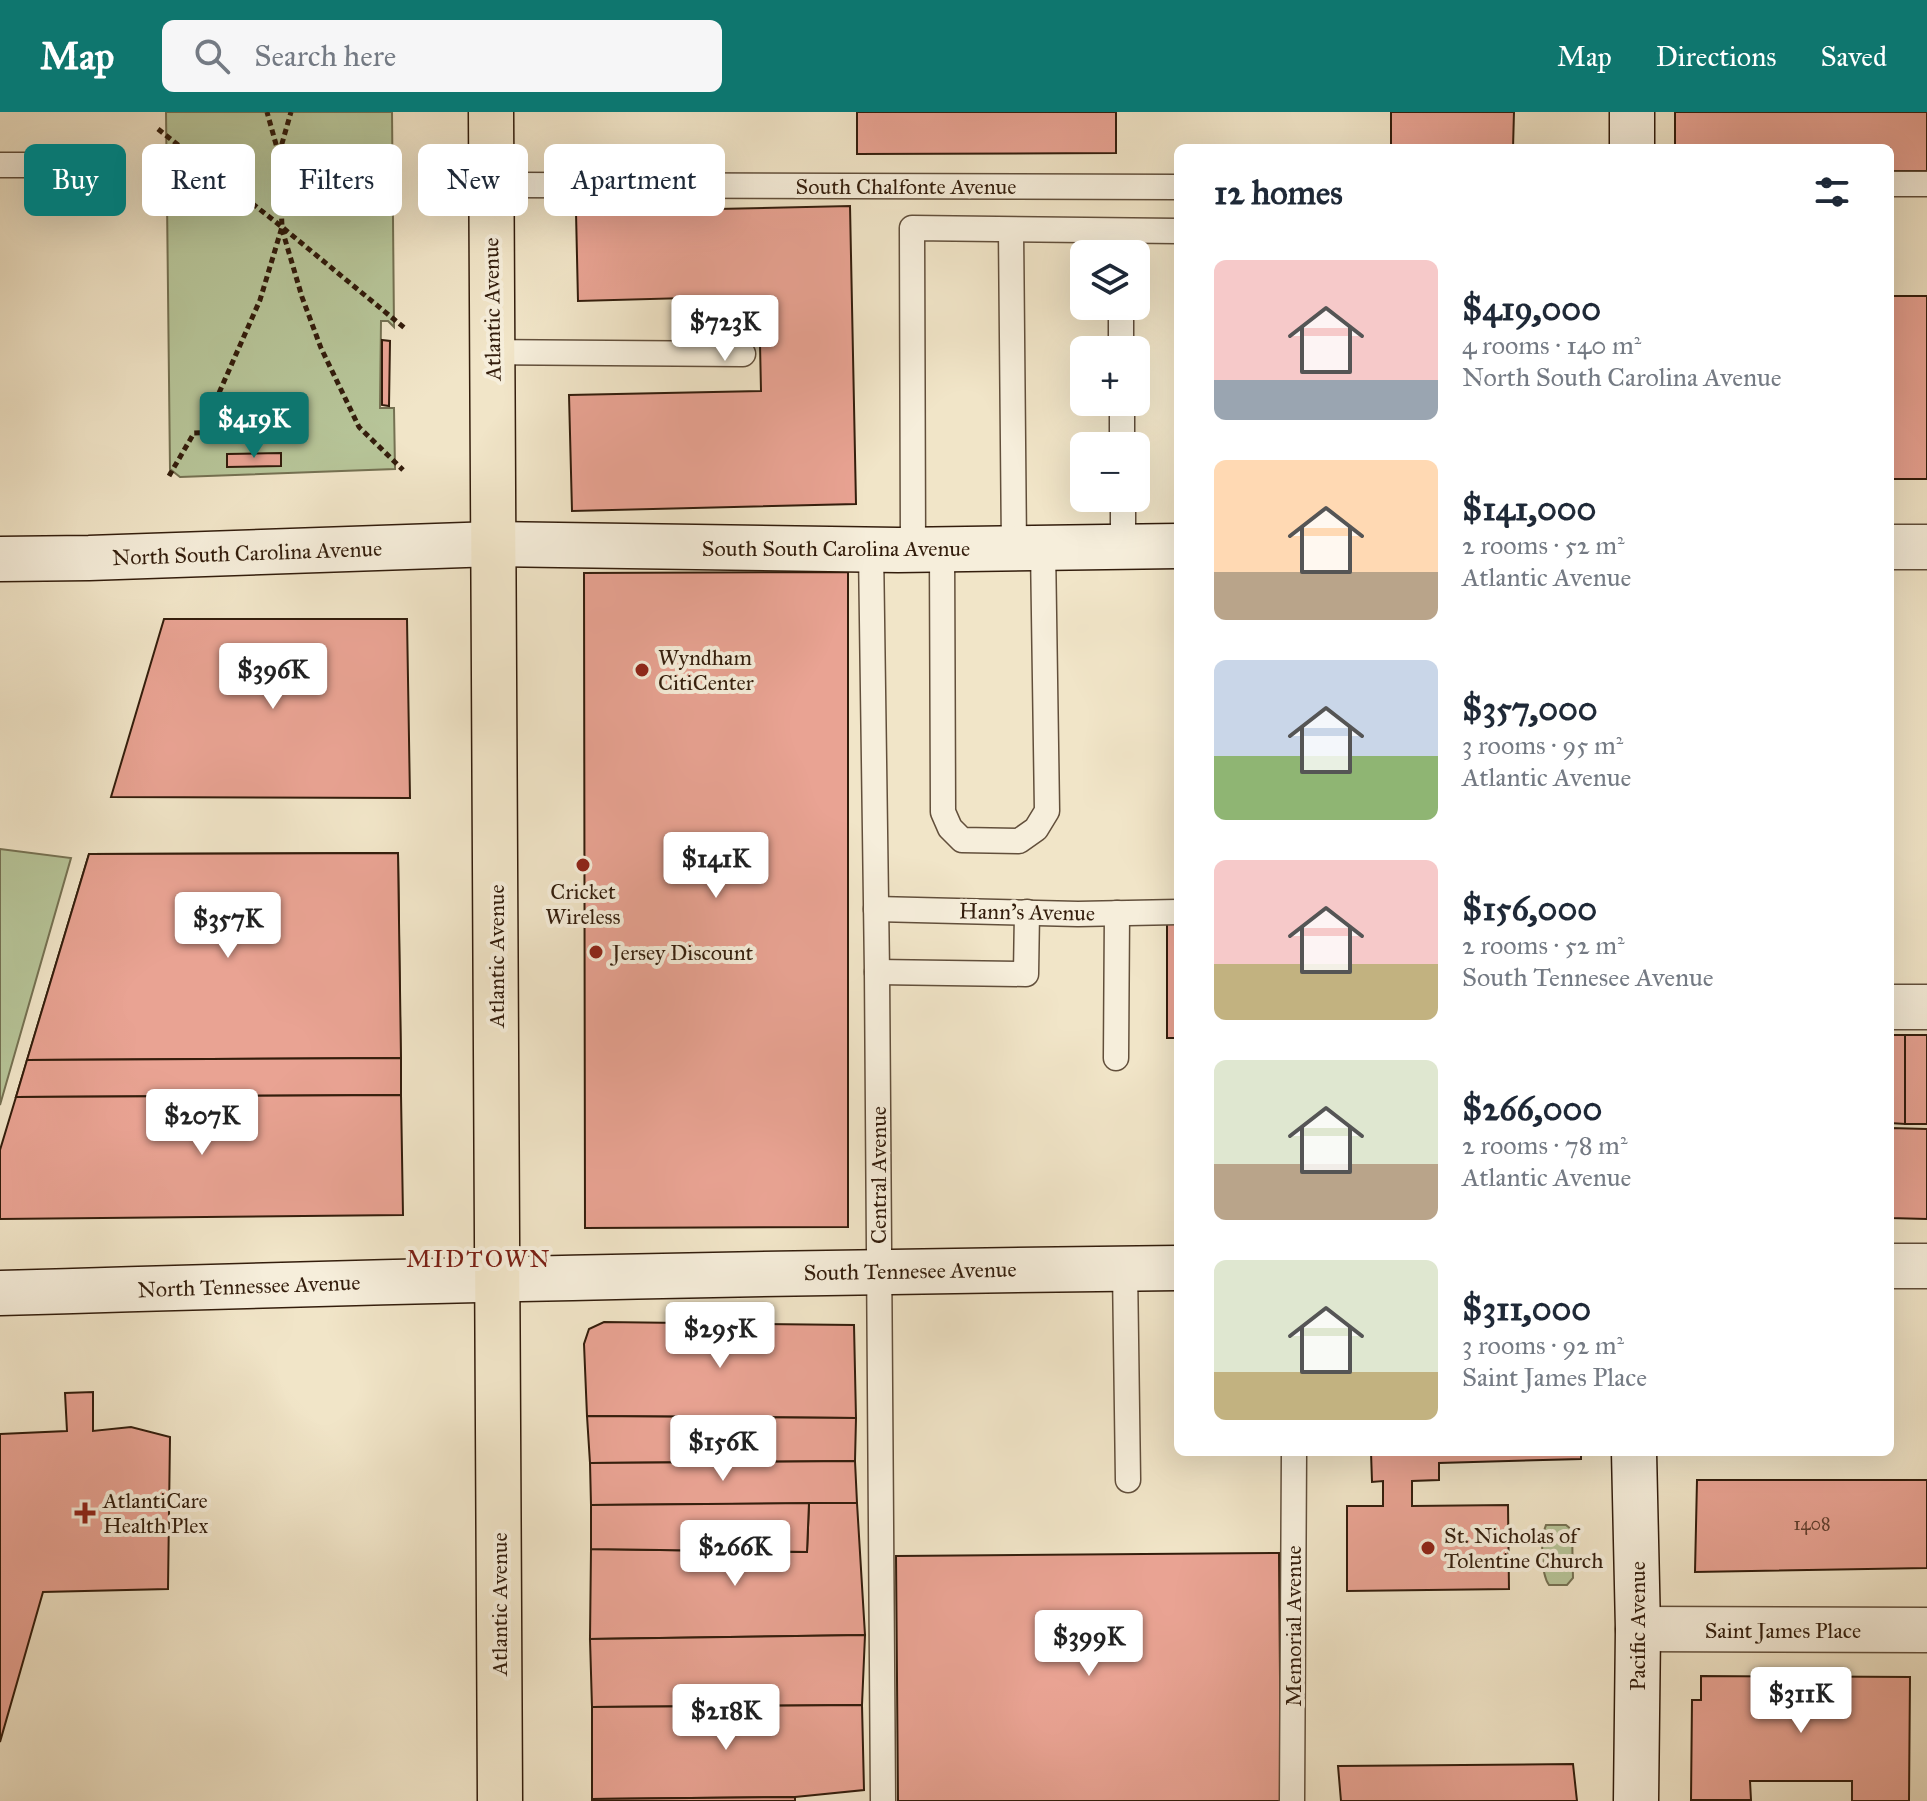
<!DOCTYPE html>
<html lang="en">
<head>
<meta charset="utf-8">
<style>
	body { margin:0; font-family:"IM FELL Great Primer",serif; background:#f6f6f7; color:#1f2937; height:100vh; display:flex; flex-direction:column; font-size:30px; white-space:nowrap }
	* { box-sizing:border-box; margin:0 }
	p { font-size:26px; color:#747a83 }
	.icon { flex:none; width:44px; height:44px; fill:none; stroke:currentColor; stroke-width:2; stroke-linecap:round; stroke-linejoin:round }
	.map { position:relative; flex:1; overflow:hidden }
	.panel { position:absolute; left:1174px; top:32px; width:720px; height:1312px; display:flex; flex-direction:column; background:#fff; border-radius:12px; box-shadow:0 8px 32px #0002 }
	.panel>* { flex:none }
	.top-card { position:absolute; left:24px; top:32px; width:760px; height:72px; display:flex; gap:16px }
	.fabs { position:absolute; left:1070px; top:128px; display:grid; gap:16px }
	.fabs a { display:grid; place-items:center; width:80px; height:80px; border-radius:12px; background:#fff; box-shadow:0 8px 32px #0002; font-size:40px }
	.price { position:absolute; translate:-50% -68px; padding:0 18px; border-radius:8px; background:#fff; color:#222; font-size:26px; line-height:52px; filter:drop-shadow(0 2px 4px #0008) }
	.price::after { content:''; position:absolute; left:50%; top:48px; width:24px; height:18px; margin-left:-12px; background:inherit; clip-path:polygon(0 0,100% 0,50% 100%) }
	.price.on { background:#0f766e; color:#fff }
	ul { padding:0; list-style:none }
	li { display:flex; align-items:center; gap:24px; height:200px; padding:0 40px }
	li span { display:grid; place-items:center; flex:none; width:224px; height:160px; border-radius:12px; color:#555 }
	li>.icon { margin-inline-start:auto }
	span .icon { width:96px; height:96px; fill:#fffc; stroke-width:1 }
	li b { font-size:34px }
	h2 { display:flex; justify-content:space-between; align-items:center; height:96px; padding:0 40px; font-size:34px }
	.chip { padding:0 28px; border-radius:12px; background:#fff; box-shadow:0 8px 32px #0002; font-size:28px; line-height:72px }
	.chip.on { background:#0f766e; color:#fff }
	header { display:flex; align-items:center; gap:48px; box-sizing:border-box; height:112px; padding:0 40px; background:#0f766e; color:#fff }
	header strong { font-size:38px }
	nav { display:flex; gap:44px; margin-inline-start:auto; font-size:28px }
	.search { width:560px; height:72px; background:#f6f6f7; display:flex; align-items:center; gap:20px; box-sizing:border-box; padding:0 28px; border-radius:12px; color:#747a83; font-size:30px }
	.map>svg:first-child { display:block }
	.green { fill:#b7c599; stroke:#757152; stroke-width:2 }
	.building { fill:#e9a393; stroke:#331d0c; stroke-width:2 }
	.lines { fill:none; stroke-linecap:round; stroke-linejoin:round }
	.lane-casing { stroke:#624f3b; stroke-width:27 }
	.street-casing { stroke:#624f3b; stroke-width:47 }
	.secondary-casing { stroke:#331d0c; stroke-width:47 }
	.highway-casing { stroke:#331d0c; stroke-width:47 }
	.path { stroke:#331d0c; stroke-width:5; stroke-dasharray:6 4; stroke-linecap:butt }
	.lane { stroke:#f6eedb; stroke-width:24 }
	.street { stroke:#f6eedb; stroke-width:44 }
	.secondary { stroke:#f6eedb; stroke-width:44 }
	.highway { stroke:#f1e5c8; stroke-width:44 }
	.poi-dot { fill:#8f2418; stroke:#f6eedb; stroke-width:3 }
	.labels { text-anchor:middle; dominant-baseline:central; stroke-width:8; stroke-linejoin:round; paint-order:stroke }
	.number-label { font-size:18px; fill:#603e2e }
	.street-label { font-size:22px; fill:#331d0c; stroke:#f6eedb }
	.poi-label { font-size:22px; fill:#331d0c; stroke:#f6eedb; text-anchor:start }
	.neighbourhood-label { font-size:24px; letter-spacing:2px; fill:#7a1f14; stroke:#f6eedb }
</style>
</head>
<body>
<header>
<strong>Map</strong>
<div class="search"><svg class="icon" aria-label="search" viewBox="0 0 24 24"><circle cx="10" cy="10" r="6"/><path d="M15 15l6 6"/></svg>Search here</div>
<nav><a>Map</a><a>Directions</a><a>Saved</a></nav>
</header>
<div class="map">
<svg width="1927" height="1689" viewBox="0 0 1927 1689">
	<rect width="100%" height="100%" fill="#f1e5c8"/>
	<filter id="stains"><feTurbulence type="fractalNoise" baseFrequency=".0025" numOctaves="4"/><feColorMatrix values="0 0 0 0 .2 0 0 0 0 .09 0 0 0 0 .02 0 0 0 .5 -.17"/></filter>
	<radialGradient id="worn" r=".72"><stop offset=".6" stop-color="#630" stop-opacity="0"/><stop offset="1" stop-color="#630" stop-opacity=".3"/></radialGradient>
	<g class="green">
		<path d="M166,0H392L394,215L388,209H381L380,296H394L395,357L180,365L170,357Z"/>
		<path d="M0,737L71,746L0,993Z"/>
		<path d="M1546,1413H1566L1572,1418L1573,1466L1567,1473H1549C1541,1462 1540,1426 1546,1413Z"/>
	</g>
	<g class="building">
		<path d="M857,0H1116V41L857,42Z"/>
		<path d="M1391,0H1514L1513,36H1391Z"/>
		<path d="M1675,0H1927V59H1890V36H1675Z"/>
		<path d="M850,94L856,392L572,399L569,283L761,279L759,184L578,189L576,100Z"/>
		<rect x="1890" y="184" width="37" height="183"/>
		<path d="M382,228L390,229L389,294L382,293Z"/>
		<path d="M281,341V354L227,355V342Z"/>
		<path d="M848,460V1115L585,1116L584,461Z"/>
		<path d="M164,507H407L410,686L111,685Z"/>
		<path d="M398,741L401,983L16,985L89,742Z"/>
		<path d="M398,741L401,946L27,948L89,742Z"/>
		<rect x="1167" y="809" width="11" height="117"/>
		<path d="M1890,923H1905V1012L1890,1011Z"/>
		<rect x="1905" y="923" width="22" height="89"/>
		<path d="M401,946V983L16,985L27,948Z"/>
		<path d="M401,983L403,1103L0,1107V1038L16,985Z"/>
		<path d="M1890,1016L1927,1017V1107L1890,1106Z"/>
		<path d="M604,1210L854,1213L856,1306L587,1304L584,1232L589,1217Z"/>
		<path d="M93,1280V1319L131,1315L170,1325L168,1477L43,1480L0,1630V1322L67,1319L65,1281Z"/>
		<path d="M587,1304L856,1306L855,1349L590,1351Z"/>
		<path d="M1371,1340H1581V1347L1439,1351V1368L1412,1369V1394L1508,1393L1509,1477L1347,1479V1394H1383V1369L1372,1370Z"/>
		<path d="M855,1349L857,1391L591,1393L590,1351Z"/>
		<path d="M1697,1368H1927V1456L1695,1460Z"/>
		<path d="M809,1391H857L865,1523L590,1527L591,1437L807,1440Z"/>
		<path d="M809,1391L807,1440L591,1437V1393Z"/>
		<path d="M1279,1441L1281,1689H898L896,1444Z"/>
		<path d="M865,1523L862,1593L592,1595L590,1527Z"/>
		<path d="M1701,1564L1910,1565L1909,1689H1852V1669H1750L1751,1688H1691L1692,1588H1701Z"/>
		<path d="M862,1593L864,1678L795,1685L592,1687V1595Z"/>
		<path d="M1573,1652L1577,1689H1341L1338,1654Z"/>
		<path d="M795,1685V1689H592V1687Z"/>
	</g>
	<g class="lines">
		<defs>
			<g id="lane">
				<path d="M0,53H92"/>
				<path d="M1890,72H1927"/>
				<path d="M490,73L1178,75"/>
				<path d="M1011,118L1014,436"/>
				<path d="M1121,194V238"/>
				<path d="M492,240L743,242"/>
				<path d="M1122,290V334"/>
				<path d="M1123,386V435"/>
				<path d="M871,437L877,860L883,1689"/>
				<path d="M942,437L943,700L950,716L962,728L1019,729L1036,717L1047,699L1043,436"/>
				<path d="M913,438L912,116L1178,119"/>
				<path d="M876,797L1078,802L1178,800"/>
				<path d="M877,860L1026,862L1027,800"/>
				<path d="M1116,946L1117,801"/>
				<path d="M1125,1157L1128,1368"/>
				<path d="M1292,1689L1294,1340"/>
			</g>
			<g id="street">
				<path d="M1890,435H1927"/>
				<path d="M1890,895H1927"/>
				<path d="M1890,1154H1927"/>
				<path d="M1638,1517L1927,1518"/>
			</g>
			<g id="secondary">
				<path d="M1632,36V0"/>
				<path d="M0,447L89,446L494,432L898,438L1178,434"/>
				<path d="M0,1181C393,1169 785,1160 1178,1156"/>
				<path d="M1634,1340L1638,1517L1636,1689"/>
			</g>
			<path id="highway" d="M491,0L500,1689"/>
		</defs>
		<use href="#lane" class="lane-casing"/>
		<use href="#street" class="street-casing"/>
		<use href="#secondary" class="secondary-casing"/>
		<use href="#highway" class="highway-casing"/>
		<g class="path">
			<path d="M158,17L282,115L407,218"/>
			<path d="M279,42L291,0"/>
			<path d="M282,117L302,185L321,236L359,315L403,358"/>
			<path d="M211,299L260,188L282,115L279,43L267,0"/>
			<path d="M169,364L194,321L221,320L220,298L203,299L204,321"/>
		</g>
		<use href="#lane" class="lane"/>
		<use href="#street" class="street"/>
		<use href="#secondary" class="secondary"/>
		<use href="#highway" class="highway"/>
	</g>
	<g class="poi-dot">
		<circle cx="642" cy="558" r="8"/>
		<circle cx="583" cy="753" r="8"/>
		<circle cx="596" cy="840" r="8"/>
		<path d="M81 1389h8v8h8v8h-8v8h-8v-8h-8v-8h8z"/>
		<circle cx="1428" cy="1436" r="8"/>
	</g>
	<g class="labels">
		<g class="number-label">
			<text x="1812" y="1412">1408</text>
		</g>
		<g class="street-label">
			<text x="906" y="74">South Chalfonte Avenue</text>
			<text transform="translate(492 197) rotate(-91)">Atlantic Avenue</text>
			<text x="836" y="436">South South Carolina Avenue</text>
			<text transform="translate(247 441) rotate(-2)">North South Carolina Avenue</text>
			<text transform="translate(1027 800) rotate(1)">Hann's Avenue</text>
			<text transform="translate(496 844) rotate(-90)">Atlantic Avenue</text>
			<text transform="translate(878 1063) rotate(-90)">Central Avenue</text>
			<text transform="translate(910 1159) rotate(-1)">South Tennesee Avenue</text>
			<text transform="translate(249 1174) rotate(-2)">North Tennessee Avenue</text>
			<text transform="translate(499 1492) rotate(-90)">Atlantic Avenue</text>
			<text transform="translate(1293 1514) rotate(-90)">Memorial Avenue</text>
			<text transform="translate(1637 1514) rotate(-90)">Pacific Avenue</text>
			<text x="1783" y="1518">Saint James Place</text>
		</g>
		<g class="poi-label">
			<text x="658" y="545">Wyndham<tspan x="658" dy="25">CitiCenter</tspan></text>
			<text x="583" y="779" text-anchor="middle">Cricket<tspan x="583" dy="25">Wireless</tspan></text>
			<text x="612" y="840">Jersey Discount</text>
			<text x="103" y="1388">AtlantiCare<tspan x="103" dy="25">Health Plex</tspan></text>
			<text x="1444" y="1423">St. Nicholas of<tspan x="1444" dy="25">Tolentine Church</tspan></text>
		</g>
		<g class="neighbourhood-label">
			<text x="479" y="1147">MIDTOWN</text>
		</g>
	</g>
	<rect width="100%" height="100%" filter="url(#stains)"/>
	<rect width="100%" height="100%" fill="url(#worn)"/>
</svg>
<div class="fabs">
<a><svg class="icon" aria-label="layers" viewBox="0 0 24 24"><path d="M12 4l9 5-9 5-9-5zM3 14l9 5 9-5"/></svg></a>
<a>+</a>
<a>−</a>
</div>
<b class="price" style="left:725px;top:251px">$723K</b>
<b class="price on" style="left:254px;top:348px">$419K</b>
<b class="price" style="left:273px;top:599px">$396K</b>
<b class="price" style="left:716px;top:788px">$141K</b>
<b class="price" style="left:228px;top:848px">$357K</b>
<b class="price" style="left:202px;top:1045px">$207K</b>
<b class="price" style="left:720px;top:1258px">$295K</b>
<b class="price" style="left:723px;top:1371px">$156K</b>
<b class="price" style="left:735px;top:1476px">$266K</b>
<b class="price" style="left:1089px;top:1566px">$399K</b>
<b class="price" style="left:1801px;top:1623px">$311K</b>
<b class="price" style="left:726px;top:1640px">$218K</b>
<div class="top-card">
<a class="chip on">Buy</a>
<a class="chip">Rent</a>
<a class="chip">Filters</a>
<a class="chip">New</a>
<a class="chip">Apartment</a>
</div>
<section class="panel">
<h2>12 homes<svg class="icon" aria-label="filters" viewBox="0 0 24 24"><path d="M4 7h16M4 17h16"/><circle cx="9" cy="7" r="2"/><circle cx="15" cy="17" r="2"/></svg></h2>
<ul>
<li><span style="background:linear-gradient(#f6c9c9 75%,#9aa5b1 0)"><svg class="icon" aria-label="home" viewBox="0 0 24 24"><path d="M3 11l9-7 9 7M6 9v11h12V9"/></svg></span><div><b>$419,000</b><p>4 rooms · 140 m²</p><p>North South Carolina Avenue</p></div></li>
<li><span style="background:linear-gradient(#ffd9b3 70%,#b9a48a 0)"><svg class="icon" aria-label="home" viewBox="0 0 24 24"><path d="M3 11l9-7 9 7M6 9v11h12V9"/></svg></span><div><b>$141,000</b><p>2 rooms · 52 m²</p><p>Atlantic Avenue</p></div></li>
<li><span style="background:linear-gradient(#c9d6e8 60%,#8fb573 0)"><svg class="icon" aria-label="home" viewBox="0 0 24 24"><path d="M3 11l9-7 9 7M6 9v11h12V9"/></svg></span><div><b>$357,000</b><p>3 rooms · 95 m²</p><p>Atlantic Avenue</p></div></li>
<li><span style="background:linear-gradient(#f6c9c9 65%,#c2b280 0)"><svg class="icon" aria-label="home" viewBox="0 0 24 24"><path d="M3 11l9-7 9 7M6 9v11h12V9"/></svg></span><div><b>$156,000</b><p>2 rooms · 52 m²</p><p>South Tennesee Avenue</p></div></li>
<li><span style="background:linear-gradient(#dfe7d0 65%,#b9a48a 0)"><svg class="icon" aria-label="home" viewBox="0 0 24 24"><path d="M3 11l9-7 9 7M6 9v11h12V9"/></svg></span><div><b>$266,000</b><p>2 rooms · 78 m²</p><p>Atlantic Avenue</p></div></li>
<li><span style="background:linear-gradient(#dfe7d0 70%,#c2b280 0)"><svg class="icon" aria-label="home" viewBox="0 0 24 24"><path d="M3 11l9-7 9 7M6 9v11h12V9"/></svg></span><div><b>$311,000</b><p>3 rooms · 92 m²</p><p>Saint James Place</p></div></li>
</ul>
</section>
</div>
</body>
</html>
